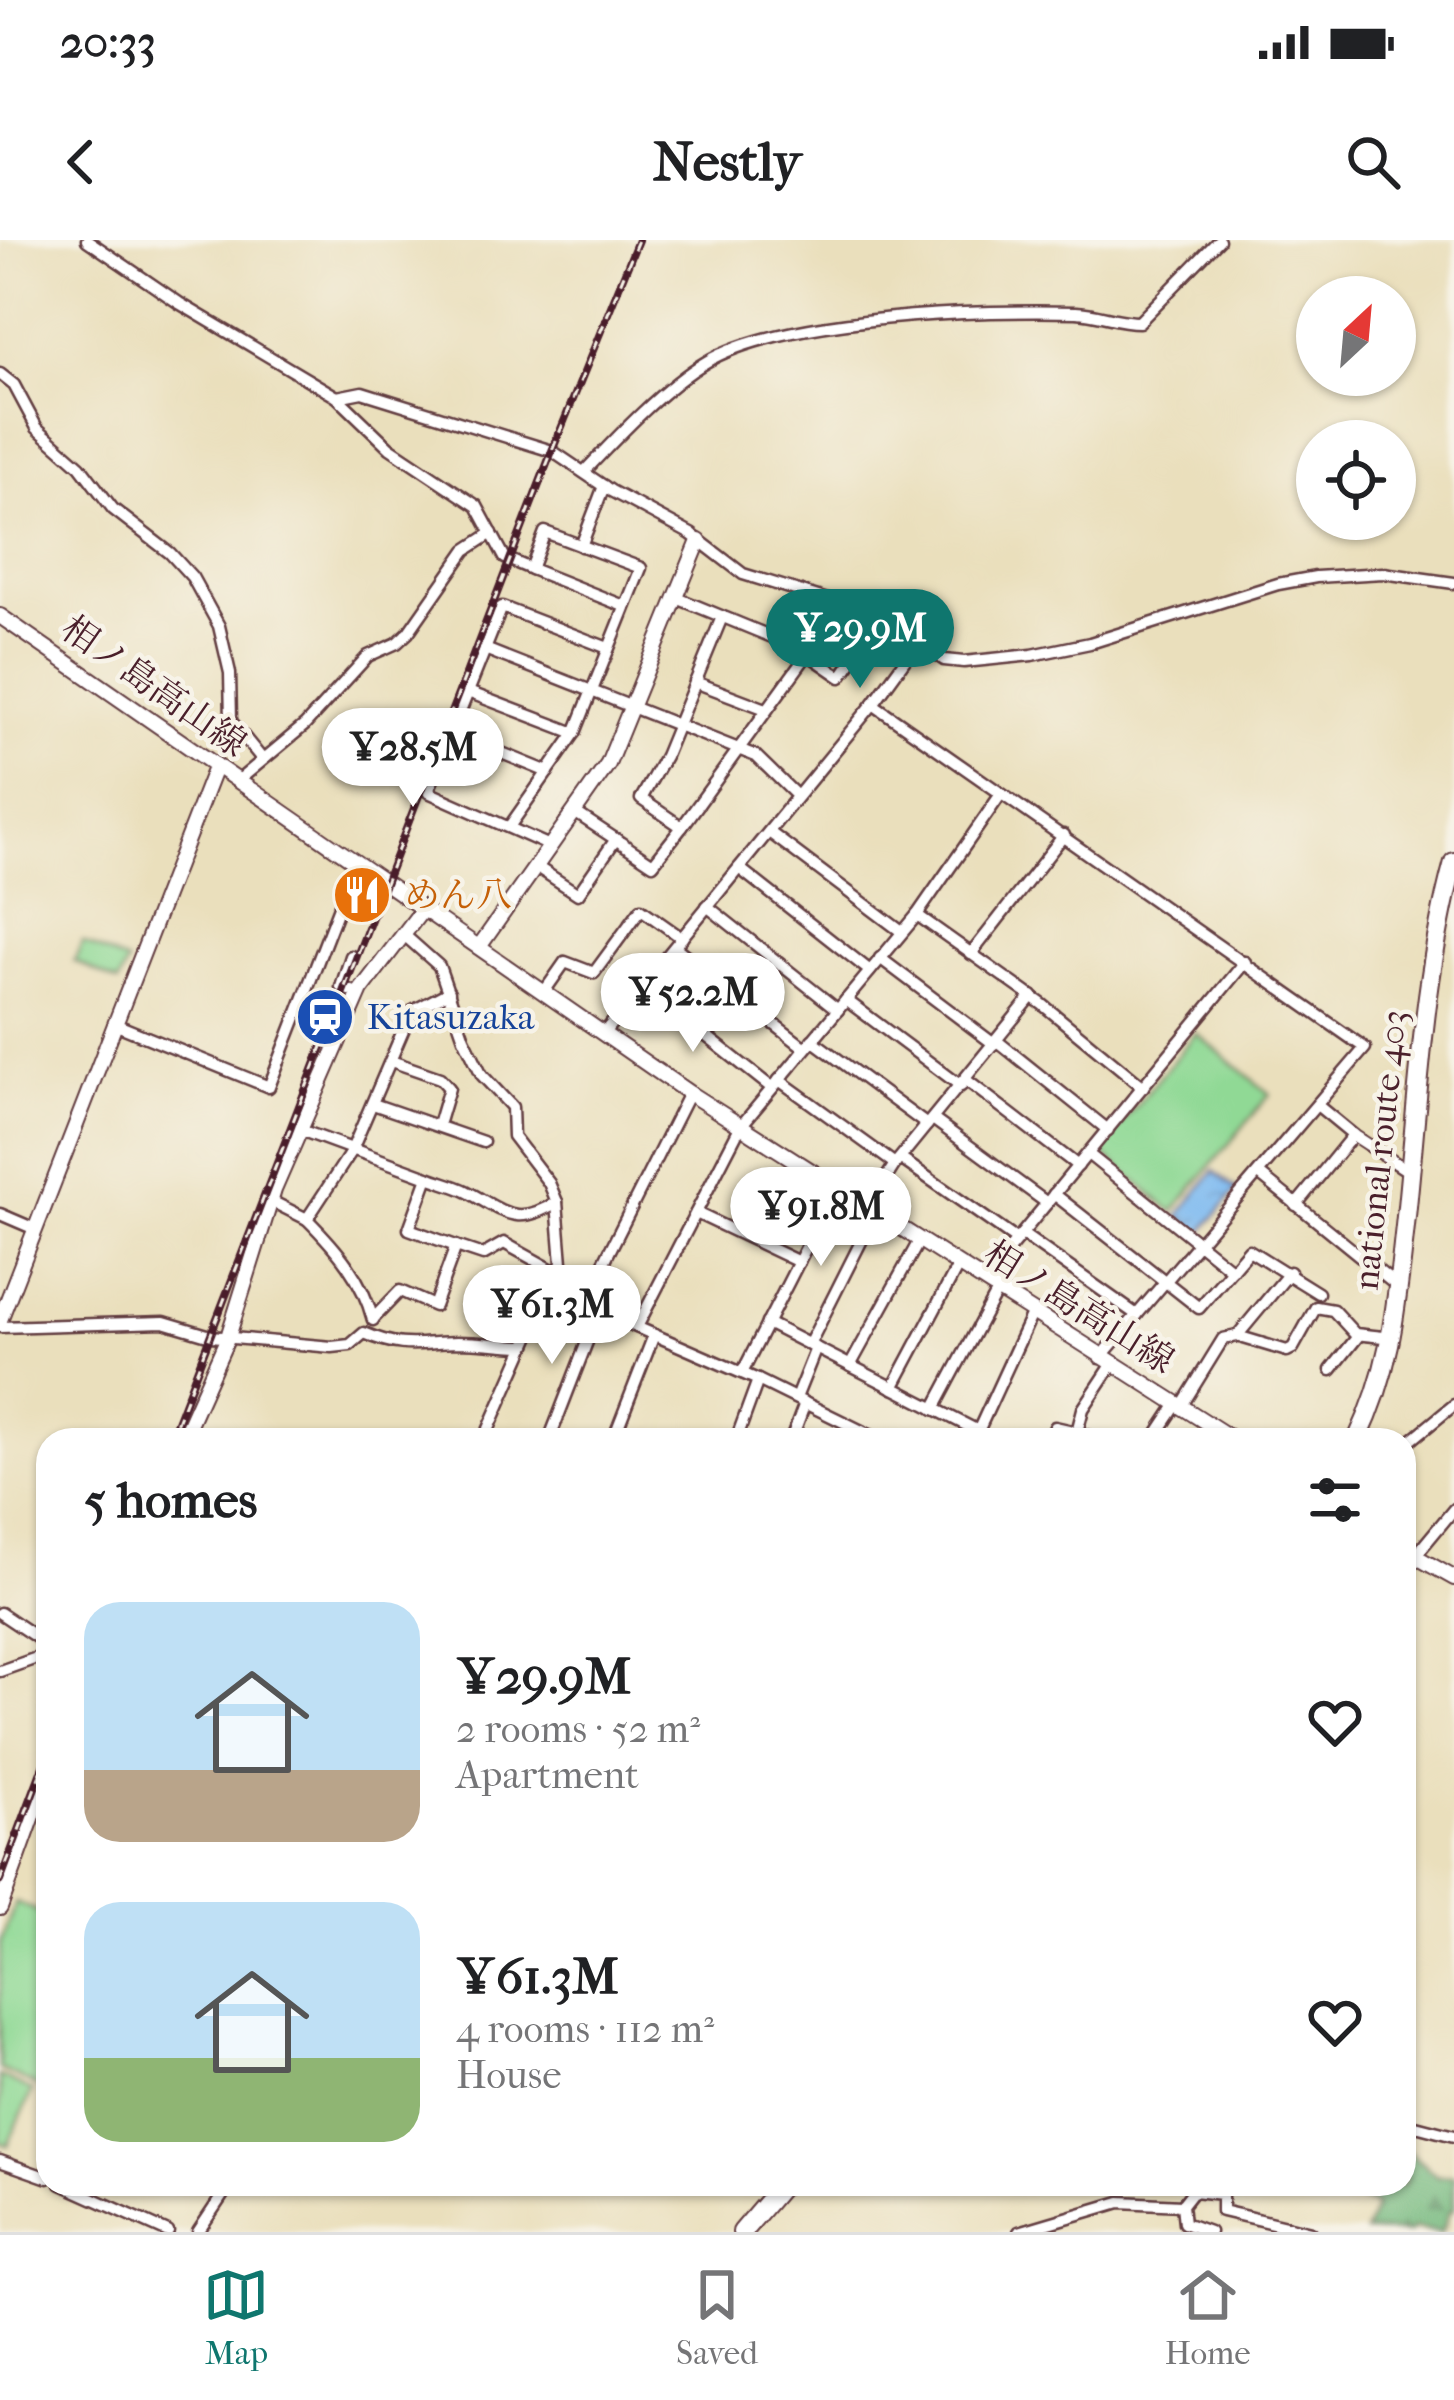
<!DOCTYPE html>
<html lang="en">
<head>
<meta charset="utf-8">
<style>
	body { margin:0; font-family:"IM FELL French Canon","Noto Serif JP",serif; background:#f2f2f2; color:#202124; height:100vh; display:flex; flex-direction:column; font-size:45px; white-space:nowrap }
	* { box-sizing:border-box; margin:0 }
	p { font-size:39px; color:#757577 }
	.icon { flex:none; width:66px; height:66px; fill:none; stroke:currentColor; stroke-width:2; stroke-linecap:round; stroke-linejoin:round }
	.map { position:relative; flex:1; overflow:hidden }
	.details { position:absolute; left:36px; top:1188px; width:1380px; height:768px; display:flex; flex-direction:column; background:#fff; border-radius:36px; box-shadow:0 3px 9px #0004 }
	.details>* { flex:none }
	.needle { width:78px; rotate:26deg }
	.controls { position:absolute; left:1296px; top:36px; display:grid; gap:24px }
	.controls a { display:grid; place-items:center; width:120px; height:120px; border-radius:50%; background:#fff; box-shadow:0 3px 9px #0004; font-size:60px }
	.price { position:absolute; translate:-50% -102px; padding:0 27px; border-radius:42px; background:#fff; color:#222; font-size:39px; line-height:78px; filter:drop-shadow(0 3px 6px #0008) }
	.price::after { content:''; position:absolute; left:50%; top:72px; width:36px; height:27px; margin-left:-18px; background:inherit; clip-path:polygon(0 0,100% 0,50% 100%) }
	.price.current { background:#0f766e; color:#fff }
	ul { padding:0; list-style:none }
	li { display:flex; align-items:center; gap:36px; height:300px; padding:0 48px }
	li span { display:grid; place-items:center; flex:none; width:336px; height:240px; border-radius:36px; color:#555 }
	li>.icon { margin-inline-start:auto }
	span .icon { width:144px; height:144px; fill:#fffc; stroke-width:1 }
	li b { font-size:51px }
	h2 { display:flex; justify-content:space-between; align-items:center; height:144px; padding:0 48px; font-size:51px }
	.status { display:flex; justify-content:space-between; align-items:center; height:84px; padding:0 60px; background:#fff; direction:ltr }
	.status svg { height:33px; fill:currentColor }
	header { display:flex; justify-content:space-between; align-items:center; height:156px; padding:0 48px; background:#fff; font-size:54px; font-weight:700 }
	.dock { display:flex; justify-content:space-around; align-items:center; height:168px; border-top:3px solid #e0e0e0; background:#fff; font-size:33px; color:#757577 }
	.dock a { display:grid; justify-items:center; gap:6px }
	.dock .current { color:#0f766e }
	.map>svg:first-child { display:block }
	.forest { fill:url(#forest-firs); stroke:#5f6c54; stroke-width:3 }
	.pitch { fill:#90d995; stroke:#6d7c60; stroke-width:3 }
	.water { fill:url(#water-ripples); stroke:#646c8e; stroke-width:3 }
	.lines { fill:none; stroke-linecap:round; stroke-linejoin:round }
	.street-casing { stroke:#623c41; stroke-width:15 }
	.secondary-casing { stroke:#623c41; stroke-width:18 }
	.highway-casing { stroke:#623c41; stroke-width:22 }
	.street { stroke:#fff; stroke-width:10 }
	.secondary { stroke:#fff; stroke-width:14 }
	.highway { stroke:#fff; stroke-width:18 }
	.rail-casing { stroke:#4a1f2b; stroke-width:8 }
	.rail { stroke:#f7f3e8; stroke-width:3; stroke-dasharray:9; stroke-linecap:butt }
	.labels { text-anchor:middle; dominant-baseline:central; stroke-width:9; stroke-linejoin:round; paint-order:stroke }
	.street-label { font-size:36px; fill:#4a1f2b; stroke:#f7f3e8 }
	.food-label { font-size:36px; fill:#c56008; stroke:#f7f3e8; text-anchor:start }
	.transit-label { font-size:36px; fill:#164399; stroke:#f7f3e8; text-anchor:start }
</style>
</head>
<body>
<div class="status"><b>20:33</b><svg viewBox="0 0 49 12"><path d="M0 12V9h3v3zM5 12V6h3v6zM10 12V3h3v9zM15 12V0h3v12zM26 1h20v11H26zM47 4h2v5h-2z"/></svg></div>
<header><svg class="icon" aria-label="back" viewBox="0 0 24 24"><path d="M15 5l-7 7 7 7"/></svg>Nestly<svg class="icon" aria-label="search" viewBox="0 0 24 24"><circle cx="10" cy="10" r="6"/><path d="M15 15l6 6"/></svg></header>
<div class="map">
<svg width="1454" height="1992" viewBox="0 0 1454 1992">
	<defs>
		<pattern id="forest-firs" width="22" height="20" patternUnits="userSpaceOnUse" patternTransform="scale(3)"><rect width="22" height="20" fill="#74b97e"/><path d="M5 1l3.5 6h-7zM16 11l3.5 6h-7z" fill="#619667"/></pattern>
		<pattern id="water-ripples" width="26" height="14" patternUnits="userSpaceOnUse" patternTransform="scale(3)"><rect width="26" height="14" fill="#7ebaf0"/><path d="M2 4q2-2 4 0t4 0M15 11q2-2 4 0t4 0" fill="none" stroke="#6e9fce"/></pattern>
	</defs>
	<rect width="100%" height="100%" fill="#f7f3e8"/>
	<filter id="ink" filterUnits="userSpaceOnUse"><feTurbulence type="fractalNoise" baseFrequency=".00833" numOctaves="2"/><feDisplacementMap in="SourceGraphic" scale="24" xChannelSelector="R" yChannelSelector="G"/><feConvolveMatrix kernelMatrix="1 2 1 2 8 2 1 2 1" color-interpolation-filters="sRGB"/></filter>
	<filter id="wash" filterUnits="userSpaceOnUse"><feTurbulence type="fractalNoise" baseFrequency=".004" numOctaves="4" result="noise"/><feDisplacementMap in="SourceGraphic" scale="48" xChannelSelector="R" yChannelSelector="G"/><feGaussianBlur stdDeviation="2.7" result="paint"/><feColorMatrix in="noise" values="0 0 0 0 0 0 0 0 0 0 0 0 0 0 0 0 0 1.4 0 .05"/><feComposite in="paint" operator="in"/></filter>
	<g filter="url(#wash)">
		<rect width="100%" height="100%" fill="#eadfbc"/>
		<path class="forest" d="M1404,1908L1437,1936L1454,1935V1970L1450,1971L1442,1992L1413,1988L1411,1992H1365L1375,1965L1333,1950L1335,1944H1404Z"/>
		<g class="pitch">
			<path d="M83,702L127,723L118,743L74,721Z"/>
			<path d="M1196,793L1270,854L1173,972L1099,911Z"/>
			<path d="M16,1662L48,1676V1851L0,1829V1703Z"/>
			<path d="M0,1836L32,1851L8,1905L0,1902Z"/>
		</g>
		<path class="water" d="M1214,931L1237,950L1200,994L1178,976Z"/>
	</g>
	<g filter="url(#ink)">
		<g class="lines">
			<defs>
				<g id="street">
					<path d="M87,0L179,63L337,157L390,208L477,266L505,318L531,329L545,292L641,328L575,493L509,587"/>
					<path d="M0,134L14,145L37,188L80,226L113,269L170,313L192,337L219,386L230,433L231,481L262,519"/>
					<path d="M337,157L362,152L552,211L611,251L691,294L743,334L883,377L944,420L964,422L1032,415L1090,403L1278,344L1316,337L1383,333L1454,343"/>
					<path d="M584,232C617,197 665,146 706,122C782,76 986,69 1076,72C1099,73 1117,82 1139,82L1219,0"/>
					<path d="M581,306L604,246"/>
					<path d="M531,329L624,366"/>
					<path d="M677,358L799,408L841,437L883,377"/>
					<path d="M722,377L665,516L641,559L682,587L807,415"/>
					<path d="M485,409L756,516L797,556"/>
					<path d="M695,442L766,469"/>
					<path d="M468,452L575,493"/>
					<path d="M873,464L1365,808L1100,1118"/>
					<path d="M453,493L548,532"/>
					<path d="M239,540L305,485L368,416L397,403L408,393L466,310L492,293"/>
					<path d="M576,573L653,624L682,587"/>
					<path d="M769,592L902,692"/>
					<path d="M550,606L428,552L502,367L608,408"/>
					<path d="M537,627L578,654L616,599"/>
					<path d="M739,628L870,731"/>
					<path d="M707,666L838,770"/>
					<path d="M917,675L1001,554"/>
					<path d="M403,694L439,726L464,798L482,835L512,867L513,896L549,943L557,962L562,1023L484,1200"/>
					<path d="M675,707L805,808"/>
					<path d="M971,714L1064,595"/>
					<path d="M351,716L341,747L360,754"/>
					<path d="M880,718L994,804"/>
					<path d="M643,746L772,848"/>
					<path d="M544,752L565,722L594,733L641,669L682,698"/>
					<path d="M846,760L961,846"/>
					<path d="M117,785L269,847L356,623"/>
					<path d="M603,794L873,464L918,402"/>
					<path d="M812,800L927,885"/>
					<path d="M997,801L1108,890"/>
					<path d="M391,821L440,838L449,848L438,885"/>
					<path d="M779,840L895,924"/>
					<path d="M966,840L1078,926"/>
					<path d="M373,864L483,902"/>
					<path d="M1317,865L1356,897L1411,933"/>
					<path d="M934,880L1047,963"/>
					<path d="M303,891L428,937"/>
					<path d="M1088,914L1232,1030"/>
					<path d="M901,919L1017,1000"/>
					<path d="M1259,934L1397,1046"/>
					<path d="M1054,954L1199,1068L1249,1010L1318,1053"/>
					<path d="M271,961L307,979L351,912L411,772L449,752"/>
					<path d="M1296,965L1353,895"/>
					<path d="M867,968L895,924L1032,756"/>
					<path d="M696,973L799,1022"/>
					<path d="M0,974L35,989"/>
					<path d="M307,979C337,1009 362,1038 373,1080"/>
					<path d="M1022,994L1137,1075"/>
					<path d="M456,1006L409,989L428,937C440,942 454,945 466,951C504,971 515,988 557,962"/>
					<path d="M983,1041L1245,722"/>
					<path d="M549,1049L758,1140L880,1200"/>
					<path d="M583,1064L689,853"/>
					<path d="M373,1079L400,1051L434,1066L456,1006L483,1015L504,1003L558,1033"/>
					<path d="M767,1083L978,1191"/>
					<path d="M0,1087L164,1082L211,1096L332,1107L350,1105L364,1093C404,1110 417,1103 457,1102C479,1102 501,1105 523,1106"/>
					<path d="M637,1087L740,887L917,675L1042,764L1143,847"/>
					<path d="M1237,1096L1290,1032"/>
					<path d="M809,1105L875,974"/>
					<path d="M850,1126L919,1001"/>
					<path d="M1331,1130L1359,1095"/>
					<path d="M742,1133L836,949"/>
					<path d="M893,1148L958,1026"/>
					<path d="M796,1158L816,1108"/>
					<path d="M1181,1167L1223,1099L1237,1096L1287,1111L1293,1108L1316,1067L1333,1070L1355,1094L1393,1098"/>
					<path d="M934,1169L997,1051"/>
					<path d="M1077,1192L1101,1200"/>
					<path d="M549,1200L599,1071"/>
					<path d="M613,1200L654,1095"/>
					<path d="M736,1200L758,1140"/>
					<path d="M791,1200L805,1163"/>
					<path d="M974,1200L1032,1074"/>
					<path d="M1049,1200L1055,1187L1077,1192L1083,1169L1112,1125"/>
					<path d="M1153,1200L1177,1164"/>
					<path d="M1404,1206L1454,1165"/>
					<path d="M1415,1316L1454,1269"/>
					<path d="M0,1373L48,1405"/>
					<path d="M0,1431L48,1414"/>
					<path d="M1404,1883L1454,1896"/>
					<path d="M0,1921L48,1938"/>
					<path d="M61,1944L168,1992"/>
					<path d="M198,1992L230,1944"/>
					<path d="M1019,1992L1120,1962L1182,1965"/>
					<path d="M1209,1992L1184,1983L1182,1965L1193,1951L1222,1954V1971L1311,1992"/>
				</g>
				<g id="secondary">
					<path d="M0,376L689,853L1234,1200"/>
					<path d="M479,707L608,524L699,301"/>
					<path d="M0,1080L216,525"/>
					<path d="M182,1200L228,1097L274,950L361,750L423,669"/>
					<path d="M1404,1310L1454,1338"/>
					<path d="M0,1668L48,1534"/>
				</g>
				<g id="highway">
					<path d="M1357,1200C1392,1126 1396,1067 1405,986C1418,866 1422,739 1454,622"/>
					<path d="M742,1992L783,1944"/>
				</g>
			</defs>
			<use href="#street" class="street-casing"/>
			<use href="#secondary" class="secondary-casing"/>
			<use href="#highway" class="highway-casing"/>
			<use href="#street" class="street"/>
			<use href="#secondary" class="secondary"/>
			<use href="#highway" class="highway"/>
			<defs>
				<g id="rail">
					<path d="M170,1200L552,211L638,0"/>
					<path d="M0,1641L48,1513"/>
				</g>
			</defs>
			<use href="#rail" class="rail-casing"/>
			<use href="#rail" class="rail"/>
		</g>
	</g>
	<defs>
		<symbol id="restaurant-disc" viewBox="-11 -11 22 22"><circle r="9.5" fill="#e8710a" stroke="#f7f3e8"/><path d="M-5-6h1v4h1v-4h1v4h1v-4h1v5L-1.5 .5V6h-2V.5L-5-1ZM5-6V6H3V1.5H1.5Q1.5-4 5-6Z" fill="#fff"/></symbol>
		<symbol id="station-disc" viewBox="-11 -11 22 22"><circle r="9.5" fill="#1a4fb4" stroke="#f7f3e8"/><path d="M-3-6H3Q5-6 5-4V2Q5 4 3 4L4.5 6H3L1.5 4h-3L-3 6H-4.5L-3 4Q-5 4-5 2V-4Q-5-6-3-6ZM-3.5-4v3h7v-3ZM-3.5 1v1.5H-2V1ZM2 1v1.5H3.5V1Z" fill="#fff"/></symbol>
	</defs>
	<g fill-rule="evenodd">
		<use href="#restaurant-disc" x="329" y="622" width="66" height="66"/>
		<use href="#station-disc" x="292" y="744" width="66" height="66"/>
	</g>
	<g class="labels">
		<g class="street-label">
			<text transform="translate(154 446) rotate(35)">相ノ島高山線</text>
			<text transform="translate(1380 910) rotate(-84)">national route 403</text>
			<text transform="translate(1079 1067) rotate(32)">相ノ島高山線</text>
		</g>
		<g class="food-label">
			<text x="404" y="655">めん八</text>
		</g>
		<g class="transit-label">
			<text x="367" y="777">Kitasuzaka</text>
		</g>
	</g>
</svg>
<div class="controls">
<a><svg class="needle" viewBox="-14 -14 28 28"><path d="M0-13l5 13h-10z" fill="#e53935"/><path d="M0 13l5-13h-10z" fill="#757577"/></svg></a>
<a><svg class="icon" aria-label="locate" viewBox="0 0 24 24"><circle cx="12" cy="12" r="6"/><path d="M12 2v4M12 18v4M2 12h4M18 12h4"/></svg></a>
</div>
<b class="price current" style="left:860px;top:451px">¥29.9M</b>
<b class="price" style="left:413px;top:570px">¥28.5M</b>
<b class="price" style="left:693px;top:815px">¥52.2M</b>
<b class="price" style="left:821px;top:1029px">¥91.8M</b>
<b class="price" style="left:552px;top:1127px">¥61.3M</b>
<section class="details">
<h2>5 homes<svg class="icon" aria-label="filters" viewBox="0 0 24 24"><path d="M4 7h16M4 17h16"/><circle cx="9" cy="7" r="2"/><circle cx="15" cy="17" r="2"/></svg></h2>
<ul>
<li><span style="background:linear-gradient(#bfe0f5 70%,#b9a48a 0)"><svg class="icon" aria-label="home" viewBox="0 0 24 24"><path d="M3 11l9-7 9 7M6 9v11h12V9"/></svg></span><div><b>¥29.9M</b><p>2 rooms · 52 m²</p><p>Apartment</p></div><svg class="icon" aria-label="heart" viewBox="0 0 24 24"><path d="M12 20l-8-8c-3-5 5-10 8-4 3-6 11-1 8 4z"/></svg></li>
<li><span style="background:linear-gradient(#bfe0f5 65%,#8fb573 0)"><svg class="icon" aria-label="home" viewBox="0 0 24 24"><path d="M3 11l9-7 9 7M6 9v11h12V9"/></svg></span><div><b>¥61.3M</b><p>4 rooms · 112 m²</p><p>House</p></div><svg class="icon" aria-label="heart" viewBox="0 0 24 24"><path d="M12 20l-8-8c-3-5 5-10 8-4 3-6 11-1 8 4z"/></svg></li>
</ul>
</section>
</div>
<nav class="dock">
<a class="current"><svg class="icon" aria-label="map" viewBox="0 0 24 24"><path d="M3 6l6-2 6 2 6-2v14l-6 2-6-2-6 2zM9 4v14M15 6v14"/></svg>Map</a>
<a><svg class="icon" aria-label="saved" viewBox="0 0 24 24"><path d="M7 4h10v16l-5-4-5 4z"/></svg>Saved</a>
<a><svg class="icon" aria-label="home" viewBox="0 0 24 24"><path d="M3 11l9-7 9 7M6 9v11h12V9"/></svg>Home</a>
</nav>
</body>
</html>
